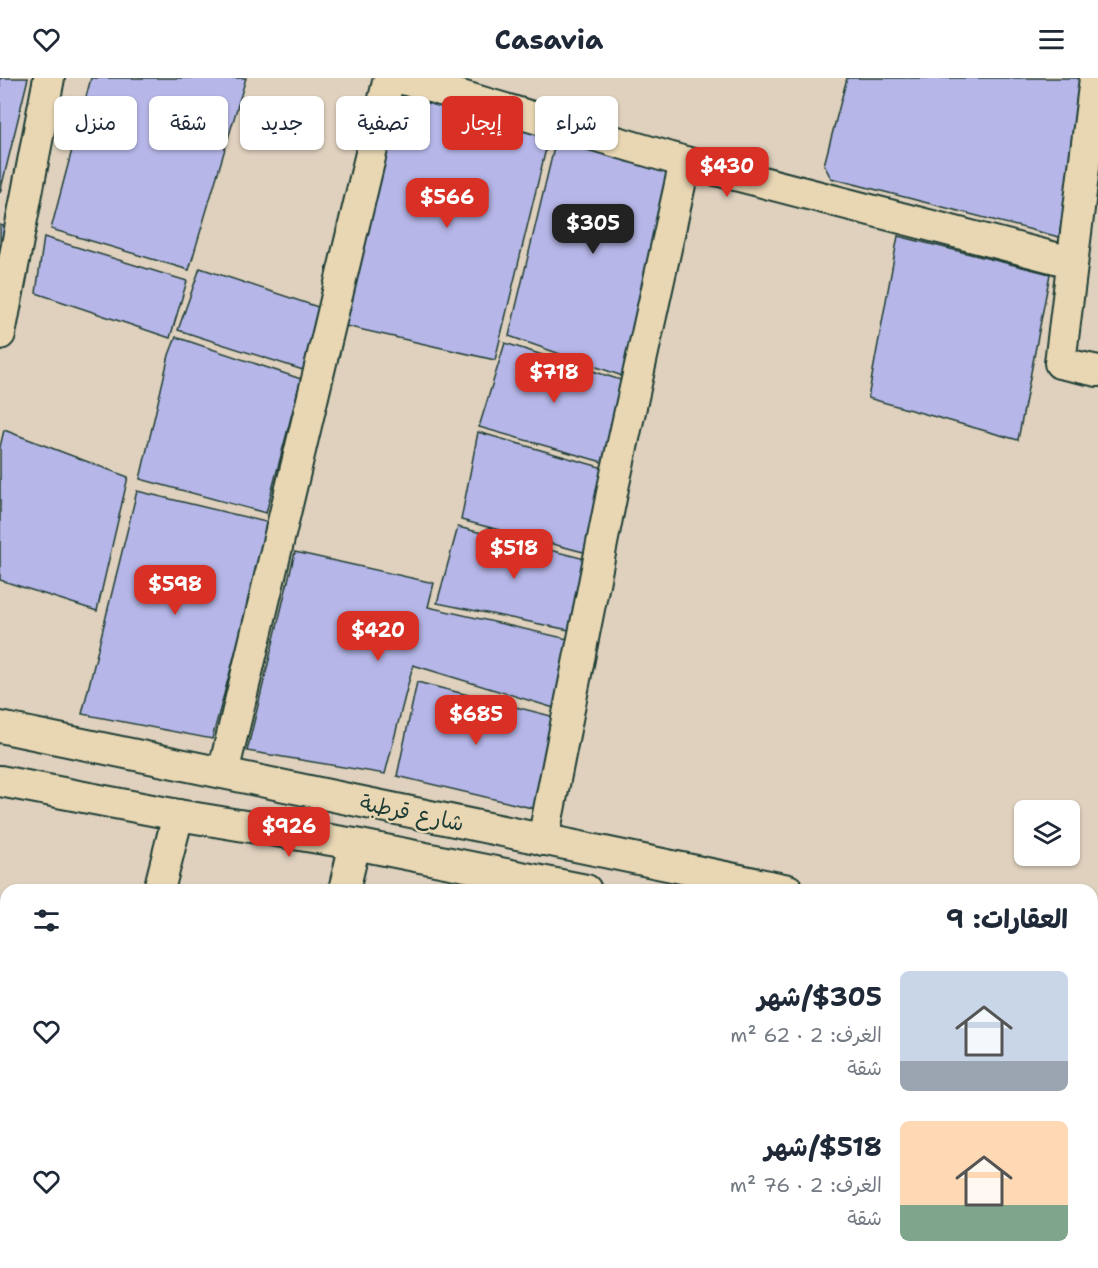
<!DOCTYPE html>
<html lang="ar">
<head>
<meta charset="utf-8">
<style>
	body { margin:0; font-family:"Shantell Sans","Playpen Sans Arabic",sans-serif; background:#f2f2f3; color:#1f2937; direction:rtl; height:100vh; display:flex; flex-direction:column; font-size:22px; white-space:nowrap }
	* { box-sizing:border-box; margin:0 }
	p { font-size:20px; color:#747a83 }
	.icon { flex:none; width:33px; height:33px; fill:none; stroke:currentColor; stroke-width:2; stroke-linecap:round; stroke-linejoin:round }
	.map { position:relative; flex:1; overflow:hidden; direction:ltr }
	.panel { position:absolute; left:0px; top:806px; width:1098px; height:386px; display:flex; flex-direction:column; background:#fff; border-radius:18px 18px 0 0; box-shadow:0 2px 4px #0004; direction:rtl }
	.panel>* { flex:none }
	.banner { position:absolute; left:18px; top:18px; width:600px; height:54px; direction:rtl; display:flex; gap:12px }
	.buttons { position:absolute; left:1014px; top:722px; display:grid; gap:12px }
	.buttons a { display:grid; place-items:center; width:66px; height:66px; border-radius:9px; background:#fff; box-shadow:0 2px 4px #0004; font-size:30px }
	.price { position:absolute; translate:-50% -51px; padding:0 14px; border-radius:12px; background:#d93025; color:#fff; font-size:20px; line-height:39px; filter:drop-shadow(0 2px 3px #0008) }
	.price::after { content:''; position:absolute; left:50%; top:36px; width:18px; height:14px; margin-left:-9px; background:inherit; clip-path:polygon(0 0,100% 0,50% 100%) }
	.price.on { background:#222; color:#fff }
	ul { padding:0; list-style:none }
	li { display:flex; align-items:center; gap:18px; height:150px; padding:0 30px }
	li span { display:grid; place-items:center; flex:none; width:168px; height:120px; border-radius:9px; color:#555 }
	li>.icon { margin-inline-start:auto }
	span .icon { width:72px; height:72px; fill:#fffc; stroke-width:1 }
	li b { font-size:26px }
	h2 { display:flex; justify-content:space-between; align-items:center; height:72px; padding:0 30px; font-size:26px }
	.chip { padding:0 21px; border-radius:9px; background:#fff; box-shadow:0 2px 4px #0004; font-size:21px; line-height:54px }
	.chip.on { background:#d93025; color:#fff }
	header { display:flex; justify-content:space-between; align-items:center; height:78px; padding:0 30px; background:#fff; font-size:27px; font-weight:700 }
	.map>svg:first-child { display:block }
	.building { fill:#b6b7e8; stroke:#1f3d34; stroke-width:1.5 }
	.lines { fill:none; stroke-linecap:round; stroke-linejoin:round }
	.street-casing { stroke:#1f3d34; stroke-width:34 }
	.street { stroke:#e9d7b4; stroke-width:30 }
	.labels { text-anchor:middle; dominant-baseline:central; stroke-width:4.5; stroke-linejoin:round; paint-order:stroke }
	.street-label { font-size:22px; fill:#1f3d34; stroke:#e9d7b4 }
</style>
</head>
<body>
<header><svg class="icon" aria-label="menu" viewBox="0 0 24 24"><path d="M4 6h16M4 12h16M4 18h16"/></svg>Casavia<svg class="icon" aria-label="heart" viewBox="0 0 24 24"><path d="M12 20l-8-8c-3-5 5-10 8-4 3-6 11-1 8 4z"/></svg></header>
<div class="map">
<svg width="1098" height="1190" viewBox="0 0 1098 1190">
	<rect width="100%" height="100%" fill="#dfd1be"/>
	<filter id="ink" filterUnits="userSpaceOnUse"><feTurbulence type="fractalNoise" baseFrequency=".0167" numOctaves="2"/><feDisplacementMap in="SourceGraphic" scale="12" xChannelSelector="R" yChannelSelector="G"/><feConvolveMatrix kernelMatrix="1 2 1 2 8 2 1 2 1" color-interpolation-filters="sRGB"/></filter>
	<g filter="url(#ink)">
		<g class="building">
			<path d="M0,0H28L0,115Z"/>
			<path d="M91,0H246L189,192L51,151Z"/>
			<path d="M847,0H1086L1059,159L831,100L824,87Z"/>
			<path d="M402,18L550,54L495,282L341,247Z"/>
			<path d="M557,57L676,94L628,300L509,258Z"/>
			<path d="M0,147L14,152L0,214Z"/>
			<path d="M898,158L1050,196L1018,362L868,320Z"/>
			<path d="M44,159L187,203L170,260L36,215Z"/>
			<path d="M200,190L318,229L303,292L178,252Z"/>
			<path d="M176,259L301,301L266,435L140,401L169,277Z"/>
			<path d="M505,265L630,305L606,385L479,349Z"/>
			<path d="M4,352L128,399L97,533L0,502V369Z"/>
			<path d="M478,354L607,391L591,476L461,442Z"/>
			<path d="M137,413L270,445L212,661L82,636Z"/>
			<path d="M458,449L589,482L574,553L437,525Z"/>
			<path d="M295,474L434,505L428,529L568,561L554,630L413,587L385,696L247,673Z"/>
			<path d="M417,604L555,639L536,731L397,698Z"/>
		</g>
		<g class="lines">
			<defs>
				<g id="street">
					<path d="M400,0L685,84L1071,184"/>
					<path d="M1095,0L1060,285L1098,293"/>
					<path d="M0,256L49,0"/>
					<path d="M0,649L788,812"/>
					<path d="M223,695L389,0"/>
					<path d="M0,703L178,737L355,766L586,812"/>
					<path d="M543,762L613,410L685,84"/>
					<path d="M159,812L178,737"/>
					<path d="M344,812L355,766"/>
					<path d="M1095,873L1098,859"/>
					<path d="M1092,912L1098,914"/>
					<path d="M1092,1119L1098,1086"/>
					<path d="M61,1190L62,1185"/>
					<path d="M247,1190L249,1185"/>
					<path d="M453,1190L454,1185"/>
					<path d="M638,1190L639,1185"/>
					<path d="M853,1190L854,1185"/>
				</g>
			</defs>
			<use href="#street" class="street-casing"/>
			<use href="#street" class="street"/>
		</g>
	</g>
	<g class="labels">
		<g class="street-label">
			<text transform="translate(412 735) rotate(12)">شارع قرطبة</text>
		</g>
	</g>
</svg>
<div class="buttons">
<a><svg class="icon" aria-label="layers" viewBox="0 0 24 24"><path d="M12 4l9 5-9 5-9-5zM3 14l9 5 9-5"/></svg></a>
</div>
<b class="price" style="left:727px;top:120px">$430</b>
<b class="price" style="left:447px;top:151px">$566</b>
<b class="price on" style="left:593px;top:177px">$305</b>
<b class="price" style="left:554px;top:326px">$718</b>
<b class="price" style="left:514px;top:502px">$518</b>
<b class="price" style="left:175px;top:538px">$598</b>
<b class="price" style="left:378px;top:584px">$420</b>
<b class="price" style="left:476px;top:668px">$685</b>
<b class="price" style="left:289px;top:780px">$926</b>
<div class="banner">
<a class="chip">شراء</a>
<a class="chip on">إيجار</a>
<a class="chip">تصفية</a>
<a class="chip">جديد</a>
<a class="chip">شقة</a>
<a class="chip">منزل</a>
</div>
<section class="panel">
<h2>العقارات: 9<svg class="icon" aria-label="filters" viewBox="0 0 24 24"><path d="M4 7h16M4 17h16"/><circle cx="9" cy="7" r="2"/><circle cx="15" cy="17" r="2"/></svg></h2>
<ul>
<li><span style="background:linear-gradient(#c9d6e8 75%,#9aa5b1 0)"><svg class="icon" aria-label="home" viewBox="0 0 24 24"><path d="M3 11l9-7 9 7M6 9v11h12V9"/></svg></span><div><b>$305/شهر</b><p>الغرف: 2 · 62 m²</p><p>شقة</p></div><svg class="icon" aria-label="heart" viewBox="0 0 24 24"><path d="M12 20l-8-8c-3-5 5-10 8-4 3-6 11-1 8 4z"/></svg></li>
<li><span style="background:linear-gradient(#ffd9b3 70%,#7fa58c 0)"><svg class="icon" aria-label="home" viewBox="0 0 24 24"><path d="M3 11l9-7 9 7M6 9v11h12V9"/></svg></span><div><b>$518/شهر</b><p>الغرف: 2 · 76 m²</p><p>شقة</p></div><svg class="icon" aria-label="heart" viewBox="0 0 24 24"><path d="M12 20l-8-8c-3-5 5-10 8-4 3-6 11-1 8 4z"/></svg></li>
</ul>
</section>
</div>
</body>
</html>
